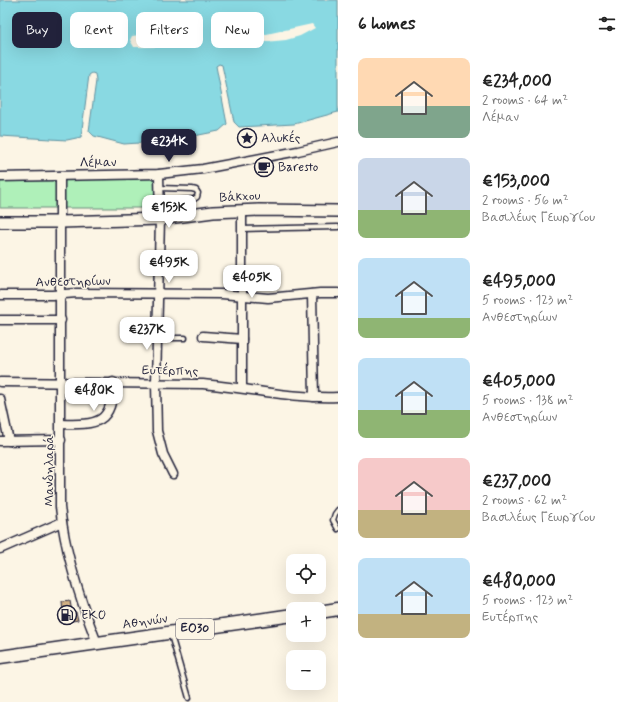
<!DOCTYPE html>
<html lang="en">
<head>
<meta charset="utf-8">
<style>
	body { margin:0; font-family:Mynerve,sans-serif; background:#f2f2f2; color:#222; height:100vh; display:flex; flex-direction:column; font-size:15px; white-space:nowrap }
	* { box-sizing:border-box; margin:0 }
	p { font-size:13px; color:#767676 }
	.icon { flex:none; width:22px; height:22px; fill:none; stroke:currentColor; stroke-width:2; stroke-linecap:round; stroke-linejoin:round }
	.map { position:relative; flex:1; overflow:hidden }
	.side { display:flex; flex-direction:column; background:#fff; width:300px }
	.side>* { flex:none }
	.guide { position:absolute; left:12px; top:12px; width:266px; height:36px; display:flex; gap:8px }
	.controls { position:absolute; left:286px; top:554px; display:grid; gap:8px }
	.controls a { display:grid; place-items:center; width:40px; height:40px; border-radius:8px; background:#fff; box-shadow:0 4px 16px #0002; font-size:20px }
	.price { position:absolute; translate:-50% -34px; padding:0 9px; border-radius:8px; background:#fff; color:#222; font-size:13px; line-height:26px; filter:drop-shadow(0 1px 2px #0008) }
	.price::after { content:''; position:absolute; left:50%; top:24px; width:12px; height:9px; margin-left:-6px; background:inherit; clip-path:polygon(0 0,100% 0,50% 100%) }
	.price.on { background:#22223b; color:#fff }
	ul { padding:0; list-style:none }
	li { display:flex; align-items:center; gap:12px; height:100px; padding:0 20px }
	li span { display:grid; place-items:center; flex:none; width:112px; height:80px; border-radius:8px; color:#555 }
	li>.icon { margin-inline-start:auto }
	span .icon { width:48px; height:48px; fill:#fffc; stroke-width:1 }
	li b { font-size:17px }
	h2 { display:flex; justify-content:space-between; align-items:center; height:48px; padding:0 20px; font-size:17px }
	.pill { padding:0 14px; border-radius:8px; background:#fff; box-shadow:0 4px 16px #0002; font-size:14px; line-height:36px }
	.pill.on { background:#22223b; color:#fff }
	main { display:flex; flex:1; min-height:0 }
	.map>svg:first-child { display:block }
	.green { fill:#aff0b9; stroke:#68897a }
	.water { fill:#89d9e2; stroke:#60909f }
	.pier { fill:#fcf5e5 }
	.building { fill:#d0af83; stroke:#22223b }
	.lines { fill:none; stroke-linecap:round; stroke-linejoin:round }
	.lane-casing { stroke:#22223b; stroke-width:7 }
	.street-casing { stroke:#22223b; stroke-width:11 }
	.secondary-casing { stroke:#22223b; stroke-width:14 }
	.primary-casing { stroke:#22223b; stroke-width:15 }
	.lane { stroke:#fcf5e5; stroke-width:4 }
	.street { stroke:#fcf5e5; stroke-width:8 }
	.secondary { stroke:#fcf5e5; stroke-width:11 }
	.primary { stroke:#fcf5e5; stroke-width:12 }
	.labels { text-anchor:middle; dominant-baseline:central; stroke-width:3; stroke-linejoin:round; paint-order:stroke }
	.shield { fill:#fcf5e5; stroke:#63616e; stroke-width:1 }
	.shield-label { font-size:12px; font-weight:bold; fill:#22223b }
	.poi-label { font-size:13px; fill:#22223b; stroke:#fcf5e5; text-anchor:start }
	.street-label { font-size:13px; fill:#22223b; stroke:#fcf5e5 }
</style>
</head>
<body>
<main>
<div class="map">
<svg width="338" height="702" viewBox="0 0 338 702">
	<rect width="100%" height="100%" fill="#fcf5e5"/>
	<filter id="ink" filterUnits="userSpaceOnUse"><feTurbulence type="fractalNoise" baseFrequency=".025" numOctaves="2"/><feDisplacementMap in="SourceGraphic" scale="8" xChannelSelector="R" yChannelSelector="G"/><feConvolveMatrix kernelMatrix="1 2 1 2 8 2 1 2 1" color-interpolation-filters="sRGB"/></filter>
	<g filter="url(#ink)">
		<path class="green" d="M157,176V208H0V180Z"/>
		<path class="water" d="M0,0H338V112L294,124L239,127L234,122L222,65L219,64L216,66L227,124L219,131L169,141L124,144L94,136L89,131L96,81L95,74L92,73L89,75L81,137L67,140L0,136Z"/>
		<g class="pier">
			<path d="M312,24L315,28L300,36L286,40L254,43L249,40V36L255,33L262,35Z"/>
			<path d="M191,33L201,35L203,38L201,41L195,44L151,47H134L130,40L132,36L139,35L182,37Z"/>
		</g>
		<path class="building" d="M70,601L72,612H76L78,620L60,623L59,614L63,613L62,602Z"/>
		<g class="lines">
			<defs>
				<g id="lane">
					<path d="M159,188L192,189L196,190L198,193L197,197L194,199L160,202"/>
					<path d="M242,229L338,227"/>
					<path d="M158,338H185"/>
					<path d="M338,510L335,514L333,520L338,529"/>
					<path d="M171,635L189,698"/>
				</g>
				<g id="street">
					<path d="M159,174L160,219L156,383L157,431L163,454L173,474"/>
					<path d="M60,176V507C65,553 80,600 97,643"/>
					<path d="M0,177L159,174L203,169L298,151L338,142"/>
					<path d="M242,211V388"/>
					<path d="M312,294L314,397"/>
					<path d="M0,295H52L77,293L222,294L268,298L320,293H338"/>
					<path d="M0,320H61"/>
					<path d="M203,336L242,339"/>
					<path d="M0,382L203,384C248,388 293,399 338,397"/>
					<path d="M0,399L9,441"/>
					<path d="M61,424C97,425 113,424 113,382"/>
					<path d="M0,441L61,440"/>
					<path d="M0,549L62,522"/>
				</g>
				<path id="secondary" d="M0,222H61L160,219L213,212L259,210L338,211"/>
				<g id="primary">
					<path d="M319,612L338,609"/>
					<path d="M0,657L293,615"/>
				</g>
			</defs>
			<use href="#lane" class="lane-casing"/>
			<use href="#street" class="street-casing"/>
			<use href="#secondary" class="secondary-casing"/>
			<use href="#primary" class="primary-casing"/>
			<use href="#lane" class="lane"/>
			<use href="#street" class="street"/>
			<use href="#secondary" class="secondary"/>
			<use href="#primary" class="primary"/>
		</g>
	</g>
	<defs>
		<symbol id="sight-ring" viewBox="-11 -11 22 22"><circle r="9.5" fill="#fcf5e5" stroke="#22223b" stroke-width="1.5"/><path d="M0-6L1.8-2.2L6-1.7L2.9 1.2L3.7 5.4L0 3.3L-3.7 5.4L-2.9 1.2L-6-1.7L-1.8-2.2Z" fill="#22223b"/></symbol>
		<symbol id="cafe-ring" viewBox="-11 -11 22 22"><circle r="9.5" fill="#fcf5e5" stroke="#22223b" stroke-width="1.5"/><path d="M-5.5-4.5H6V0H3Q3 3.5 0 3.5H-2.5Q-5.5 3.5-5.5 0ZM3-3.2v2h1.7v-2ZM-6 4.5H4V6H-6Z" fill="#22223b"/></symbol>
		<symbol id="fuel-ring" viewBox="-11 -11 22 22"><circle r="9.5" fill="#fcf5e5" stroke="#22223b" stroke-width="1.5"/><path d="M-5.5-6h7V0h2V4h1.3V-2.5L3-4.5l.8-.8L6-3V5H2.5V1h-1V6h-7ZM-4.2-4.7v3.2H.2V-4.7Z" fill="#22223b"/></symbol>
	</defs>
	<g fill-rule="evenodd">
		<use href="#sight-ring" x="236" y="127" width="22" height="22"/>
		<use href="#cafe-ring" x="253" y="156" width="22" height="22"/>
		<use href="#fuel-ring" x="56" y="604" width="22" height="22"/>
	</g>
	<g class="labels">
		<rect class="shield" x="176" y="619" width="38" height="20" rx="3"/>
		<g class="shield-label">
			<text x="195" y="629">ΕΟ30</text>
		</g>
		<g class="poi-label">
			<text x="261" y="138">Αλυκές</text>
			<text x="278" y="167">Baresto</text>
			<text x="81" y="615">EKO</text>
		</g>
		<g class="street-label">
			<text transform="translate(98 163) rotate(-1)">Λέμαν</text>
			<text transform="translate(240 197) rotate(-3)">Βάκχου</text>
			<text transform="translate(73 282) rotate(-1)">Ανθεστηρίων</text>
			<text transform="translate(170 371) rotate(1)">Ευτέρπης</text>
			<text transform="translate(49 471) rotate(-90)">Μανδηλαρά</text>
			<text transform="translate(145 622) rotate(-8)">Αθηνών</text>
		</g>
	</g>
</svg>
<div class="controls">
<a><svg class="icon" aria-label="locate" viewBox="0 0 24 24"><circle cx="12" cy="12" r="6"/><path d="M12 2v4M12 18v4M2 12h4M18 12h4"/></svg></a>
<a>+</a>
<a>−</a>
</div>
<b class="price on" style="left:169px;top:163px">€234K</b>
<b class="price" style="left:169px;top:229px">€153K</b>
<b class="price" style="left:169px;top:284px">€495K</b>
<b class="price" style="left:252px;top:299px">€405K</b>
<b class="price" style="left:147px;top:351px">€237K</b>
<b class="price" style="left:94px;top:412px">€480K</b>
<div class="guide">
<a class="pill on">Buy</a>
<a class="pill">Rent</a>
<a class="pill">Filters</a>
<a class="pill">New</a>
</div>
</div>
<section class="side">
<h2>6 homes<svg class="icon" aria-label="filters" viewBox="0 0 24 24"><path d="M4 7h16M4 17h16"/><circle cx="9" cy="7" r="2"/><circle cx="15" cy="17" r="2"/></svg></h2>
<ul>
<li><span style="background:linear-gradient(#ffd9b3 60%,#7fa58c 0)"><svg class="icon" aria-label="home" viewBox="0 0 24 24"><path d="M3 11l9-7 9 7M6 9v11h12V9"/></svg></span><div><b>€234,000</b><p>2 rooms · 64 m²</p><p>Λέμαν</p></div></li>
<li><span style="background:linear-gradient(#c9d6e8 65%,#8fb573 0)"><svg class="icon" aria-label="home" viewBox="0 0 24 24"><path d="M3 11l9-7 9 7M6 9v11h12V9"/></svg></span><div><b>€153,000</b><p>2 rooms · 56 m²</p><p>Βασιλέως Γεωργίου</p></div></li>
<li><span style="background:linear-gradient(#bfe0f5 75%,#8fb573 0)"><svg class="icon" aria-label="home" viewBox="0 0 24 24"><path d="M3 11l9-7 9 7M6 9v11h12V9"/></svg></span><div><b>€495,000</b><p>5 rooms · 123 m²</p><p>Ανθεστηρίων</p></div></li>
<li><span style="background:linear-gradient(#bfe0f5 65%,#8fb573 0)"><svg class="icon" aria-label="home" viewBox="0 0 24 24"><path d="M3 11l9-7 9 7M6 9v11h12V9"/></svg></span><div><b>€405,000</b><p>5 rooms · 138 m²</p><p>Ανθεστηρίων</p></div></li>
<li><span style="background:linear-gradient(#f6c9c9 65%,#c2b280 0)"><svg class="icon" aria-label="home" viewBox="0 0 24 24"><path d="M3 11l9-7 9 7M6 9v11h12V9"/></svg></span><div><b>€237,000</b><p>2 rooms · 62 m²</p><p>Βασιλέως Γεωργίου</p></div></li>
<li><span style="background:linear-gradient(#bfe0f5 70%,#c2b280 0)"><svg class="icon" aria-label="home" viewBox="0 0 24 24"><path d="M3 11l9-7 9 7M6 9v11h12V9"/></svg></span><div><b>€480,000</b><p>5 rooms · 123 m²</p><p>Ευτέρπης</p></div></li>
</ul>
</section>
</main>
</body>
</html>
